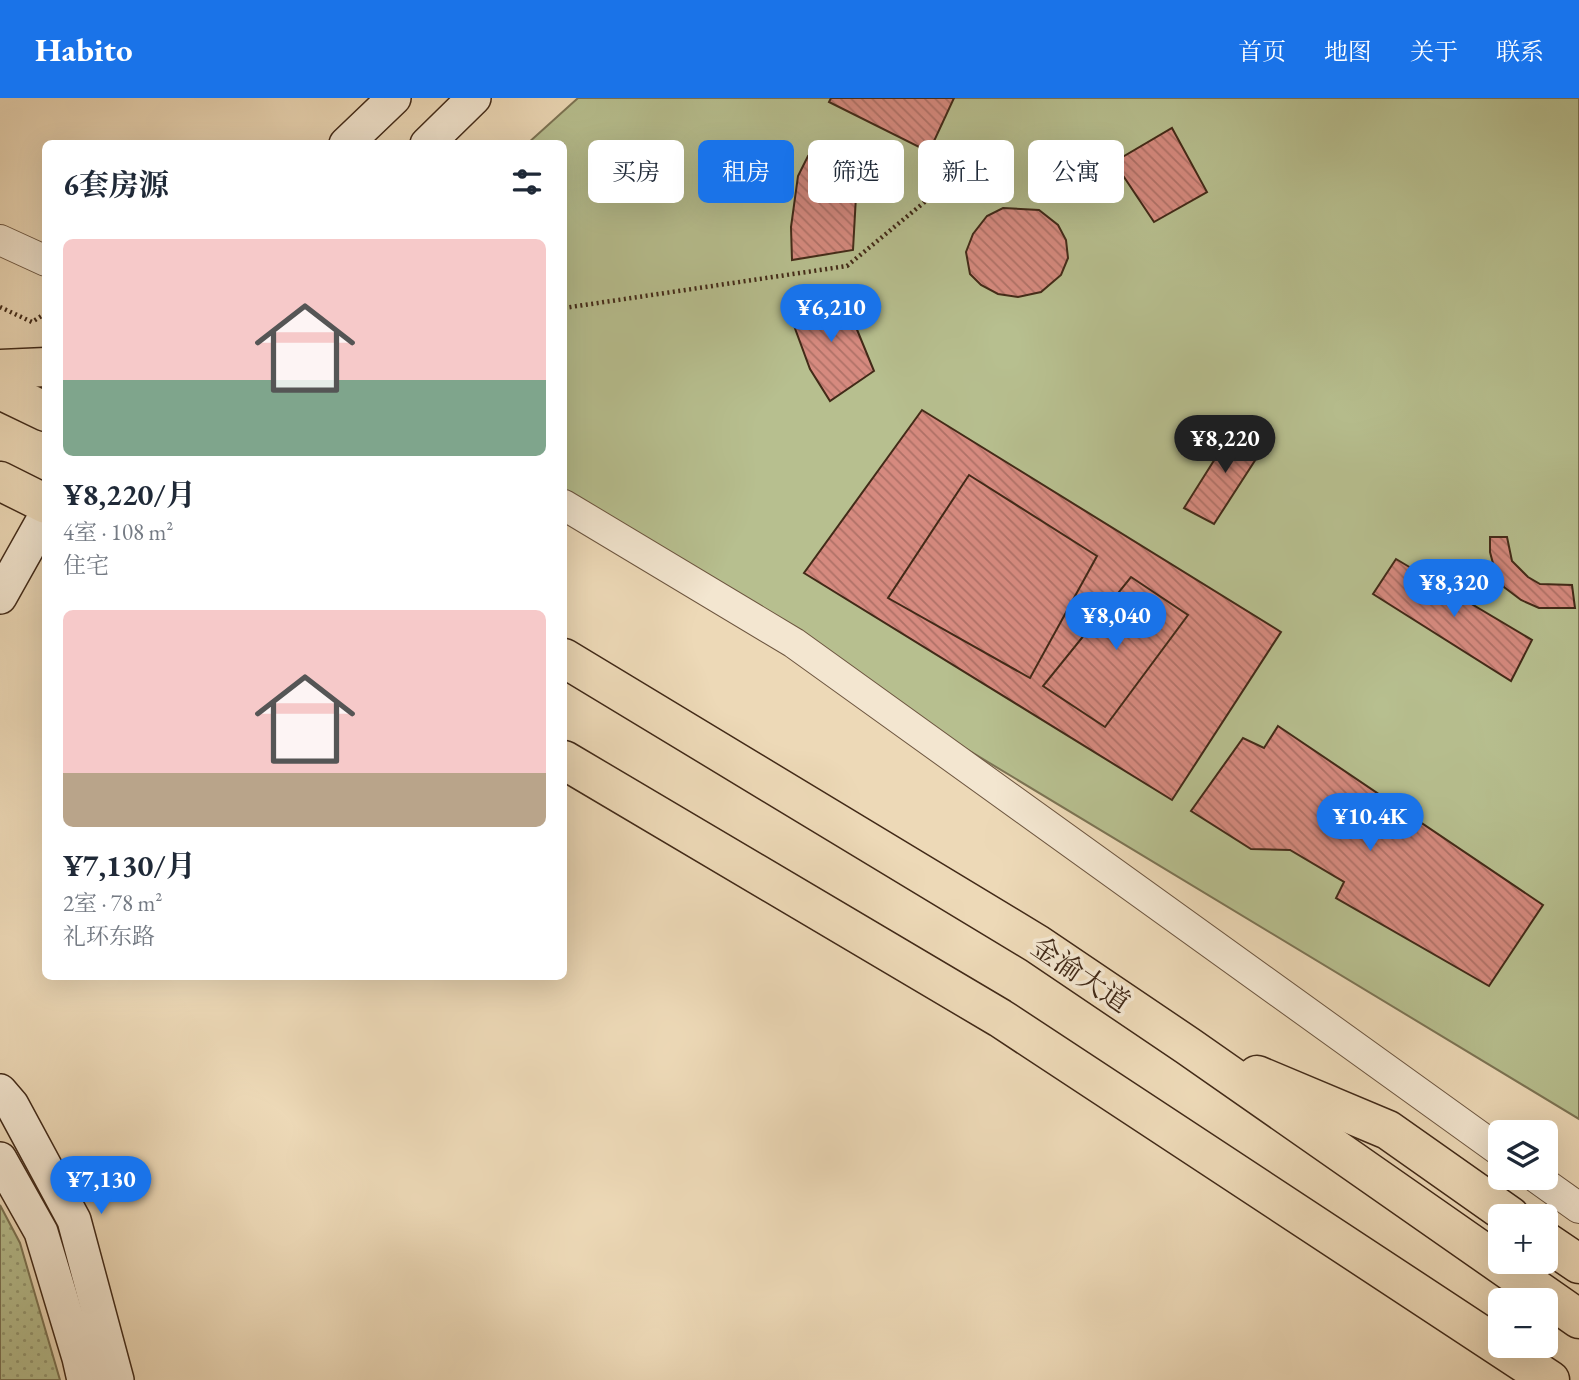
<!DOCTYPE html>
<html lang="zh">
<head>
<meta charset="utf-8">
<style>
	body { margin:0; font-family:"EB Garamond","Noto Serif SC",serif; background:#f2f2f3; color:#1f2937; height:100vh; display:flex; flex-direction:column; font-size:26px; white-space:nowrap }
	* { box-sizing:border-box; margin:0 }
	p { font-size:23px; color:#747a83 }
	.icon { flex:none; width:38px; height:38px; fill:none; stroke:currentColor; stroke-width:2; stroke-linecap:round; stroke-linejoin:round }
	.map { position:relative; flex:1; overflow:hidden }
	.side { position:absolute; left:42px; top:42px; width:525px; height:840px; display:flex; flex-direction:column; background:#fff; border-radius:10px; box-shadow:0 7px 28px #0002 }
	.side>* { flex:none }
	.guide { position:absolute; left:588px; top:42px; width:665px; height:63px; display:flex; gap:14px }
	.buttons { position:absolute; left:1488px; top:1022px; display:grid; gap:14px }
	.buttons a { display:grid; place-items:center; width:70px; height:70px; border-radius:10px; background:#fff; box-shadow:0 7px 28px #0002; font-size:35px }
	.price { position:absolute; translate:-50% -60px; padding:0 16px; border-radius:24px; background:#1a73e8; color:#fff; font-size:23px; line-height:46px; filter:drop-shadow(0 2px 4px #0008) }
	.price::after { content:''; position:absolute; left:50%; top:42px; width:21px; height:16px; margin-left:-10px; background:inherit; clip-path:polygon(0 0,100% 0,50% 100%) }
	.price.active { background:#222; color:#fff }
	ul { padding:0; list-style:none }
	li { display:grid; align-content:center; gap:14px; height:371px; padding:0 21px }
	li span { display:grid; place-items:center; height:217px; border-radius:10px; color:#555 }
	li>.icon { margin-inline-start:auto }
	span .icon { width:126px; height:126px; fill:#fffc; stroke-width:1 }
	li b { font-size:30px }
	h2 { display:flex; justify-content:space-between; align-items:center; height:84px; padding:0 21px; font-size:30px }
	.pill { padding:0 24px; border-radius:10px; background:#fff; box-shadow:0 7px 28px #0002; font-size:24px; line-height:63px }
	.pill.active { background:#1a73e8; color:#fff }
	header { display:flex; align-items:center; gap:42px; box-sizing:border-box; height:98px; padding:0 35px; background:#1a73e8; color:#fff }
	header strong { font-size:33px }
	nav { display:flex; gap:38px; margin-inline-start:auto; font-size:24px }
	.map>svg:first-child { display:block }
	.grass { fill:url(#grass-dots); stroke:#7c7454; stroke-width:2 }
	.park { fill:#b7bf8f; stroke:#7c7454; stroke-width:2 }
	.building { fill:url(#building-back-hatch); stroke:#422a18; stroke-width:2 }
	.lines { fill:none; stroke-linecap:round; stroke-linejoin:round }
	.tertiary-casing { stroke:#6d5640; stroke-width:32 }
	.secondary-casing { stroke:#422a18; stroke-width:36 }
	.trunk-casing { stroke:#422a18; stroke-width:41 }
	.path { stroke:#422a18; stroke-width:4.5; stroke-dasharray:2 3.5; stroke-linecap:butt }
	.tertiary { stroke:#f3e6d0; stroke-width:30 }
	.secondary { stroke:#f3e6d0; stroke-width:33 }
	.trunk { stroke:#edd9b7; stroke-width:38 }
	.labels { text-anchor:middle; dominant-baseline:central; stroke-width:7; stroke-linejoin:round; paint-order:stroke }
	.street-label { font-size:28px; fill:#422a18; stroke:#f3e6d0 }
</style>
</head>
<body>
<header>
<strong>Habito</strong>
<nav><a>首页</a><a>地图</a><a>关于</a><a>联系</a></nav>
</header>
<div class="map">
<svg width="1579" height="1282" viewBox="0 0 1579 1282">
	<defs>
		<pattern id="grass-dots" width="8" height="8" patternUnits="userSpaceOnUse" patternTransform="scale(1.75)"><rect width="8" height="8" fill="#b7bf8f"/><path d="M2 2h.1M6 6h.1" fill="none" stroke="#969b74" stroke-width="1.8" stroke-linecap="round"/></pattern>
		<pattern id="building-back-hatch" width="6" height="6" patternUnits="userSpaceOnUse" patternTransform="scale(1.75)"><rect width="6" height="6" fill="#d68a7f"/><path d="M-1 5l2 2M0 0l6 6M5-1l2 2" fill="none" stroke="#af7167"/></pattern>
	</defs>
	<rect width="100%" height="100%" fill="#edd9b7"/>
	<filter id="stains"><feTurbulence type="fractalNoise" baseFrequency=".00286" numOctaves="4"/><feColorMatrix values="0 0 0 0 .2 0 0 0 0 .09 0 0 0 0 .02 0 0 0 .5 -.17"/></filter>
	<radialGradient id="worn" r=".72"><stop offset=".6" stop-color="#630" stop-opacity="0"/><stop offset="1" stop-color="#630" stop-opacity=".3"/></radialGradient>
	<path class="grass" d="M0,1107L20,1145L60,1282H0Z"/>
	<path class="park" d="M578,0H1579V1021L564,408V46H527Z"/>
	<g class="building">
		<path d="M831,0H954L929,54L829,4Z"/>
		<path d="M1172,30L1207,94L1154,124L1114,64Z"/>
		<path d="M808,58L857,80L853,152L792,162L791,129L798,78Z"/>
		<path d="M1003,110L1039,112L1058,127L1066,142L1068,160L1061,177L1041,194L1018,199L998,196L981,187L970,176L966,154L973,136L987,118Z"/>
		<path d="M844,200L874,273L830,303L810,271L793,225L788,202Z"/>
		<path d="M922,312L1281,534L1172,702L804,475Z"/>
		<path d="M1237,326L1265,347L1214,426L1184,410Z"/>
		<path d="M969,377L1097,458L1030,580L888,500Z"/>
		<path d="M1490,439H1507L1512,463L1528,479L1540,486L1572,487L1575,510H1539L1521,502L1504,489L1495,473L1490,454Z"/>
		<path d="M1396,461L1532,542L1511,583L1373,496Z"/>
		<path d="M1131,479L1188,517L1105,629L1043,588Z"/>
		<path d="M1278,628L1543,807L1489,888L1336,800L1344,784L1290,752L1251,751L1191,713L1243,640L1264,650Z"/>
	</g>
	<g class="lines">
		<defs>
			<g id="tertiary">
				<path d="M0,142L46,163"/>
				<path d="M564,407L794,545L1500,1053"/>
				<path d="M1537,1080L1579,1110"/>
			</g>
			<g id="secondary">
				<path d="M346,46L394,0"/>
				<path d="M427,46L474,0"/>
				<path d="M0,499L46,417"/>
				<path d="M0,993L12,1007L74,1122L117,1282"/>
				<path d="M0,1061L41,1134L79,1260L84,1282"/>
			</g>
			<g id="trunk">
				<path d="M0,271L46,269"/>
				<path d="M0,292L46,314"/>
				<path d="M0,383L46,406"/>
				<path d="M564,560L1037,846L1188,948L1579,1221"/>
				<path d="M564,662L1000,920L1550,1282"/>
				<path d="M1257,977L1388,1032L1510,1118"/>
				<path d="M1545,1143L1579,1166"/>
			</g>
		</defs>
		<use href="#tertiary" class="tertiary-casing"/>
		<use href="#secondary" class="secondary-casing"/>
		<use href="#trunk" class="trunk-casing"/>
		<g class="path">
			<path d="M0,209L32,224L46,215"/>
			<path d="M564,210L847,168L949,84"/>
			<path d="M45,505H46"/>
		</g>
		<use href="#tertiary" class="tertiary"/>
		<use href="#secondary" class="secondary"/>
		<use href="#trunk" class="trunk"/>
	</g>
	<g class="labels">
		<g class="street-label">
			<text transform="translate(1081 876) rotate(34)">金渝大道</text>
		</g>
	</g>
	<rect width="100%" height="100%" filter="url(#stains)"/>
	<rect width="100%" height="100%" fill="url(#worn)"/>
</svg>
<div class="buttons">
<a><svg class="icon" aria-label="layers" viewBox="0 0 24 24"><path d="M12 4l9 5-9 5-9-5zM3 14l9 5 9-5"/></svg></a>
<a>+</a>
<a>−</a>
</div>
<b class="price" style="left:831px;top:246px">¥6,210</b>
<b class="price active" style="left:1225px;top:377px">¥8,220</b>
<b class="price" style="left:1454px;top:521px">¥8,320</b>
<b class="price" style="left:1116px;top:554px">¥8,040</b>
<b class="price" style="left:1370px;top:755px">¥10.4K</b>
<b class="price" style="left:101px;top:1118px">¥7,130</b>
<div class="guide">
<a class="pill">买房</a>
<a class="pill active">租房</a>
<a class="pill">筛选</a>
<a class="pill">新上</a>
<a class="pill">公寓</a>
</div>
<section class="side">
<h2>6套房源<svg class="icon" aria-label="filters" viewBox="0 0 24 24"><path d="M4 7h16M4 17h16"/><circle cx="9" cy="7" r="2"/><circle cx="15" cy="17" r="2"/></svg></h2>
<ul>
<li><span style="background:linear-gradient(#f6c9c9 65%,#7fa58c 0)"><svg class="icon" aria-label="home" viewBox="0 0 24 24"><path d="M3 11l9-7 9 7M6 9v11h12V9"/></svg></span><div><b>¥8,220/月</b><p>4室 · 108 m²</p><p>住宅</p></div></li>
<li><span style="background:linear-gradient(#f6c9c9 75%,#b9a48a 0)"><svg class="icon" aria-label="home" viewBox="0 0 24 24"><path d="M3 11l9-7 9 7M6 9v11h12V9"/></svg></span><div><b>¥7,130/月</b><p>2室 · 78 m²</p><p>礼环东路</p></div></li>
</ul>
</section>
</div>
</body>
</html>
